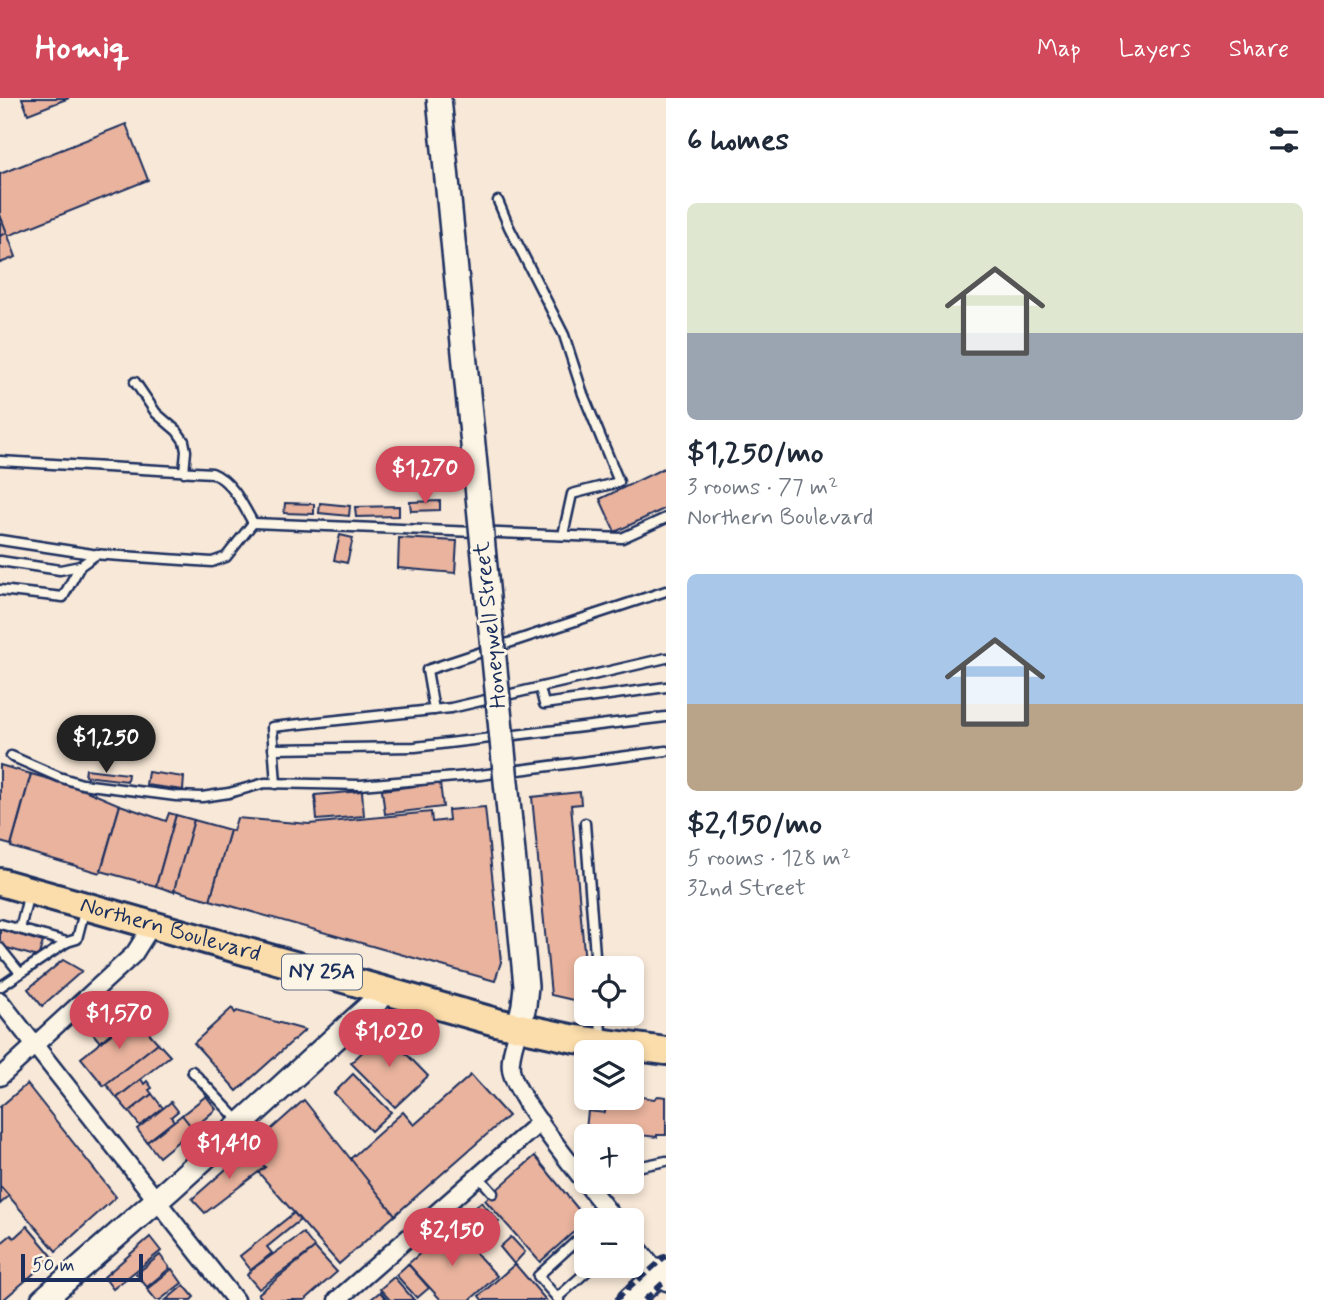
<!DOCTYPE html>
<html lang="en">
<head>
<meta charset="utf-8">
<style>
	body { margin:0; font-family:Mynerve,sans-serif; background:#f6f6f7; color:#1f2937; height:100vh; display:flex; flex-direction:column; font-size:26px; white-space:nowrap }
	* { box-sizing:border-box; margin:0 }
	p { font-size:23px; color:#747a83 }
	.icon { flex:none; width:38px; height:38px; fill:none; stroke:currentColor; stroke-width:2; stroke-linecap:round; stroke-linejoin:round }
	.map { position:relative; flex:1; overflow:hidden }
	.panel { display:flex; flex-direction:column; background:#fff; width:658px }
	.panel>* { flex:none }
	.fabs { position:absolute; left:574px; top:858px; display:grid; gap:14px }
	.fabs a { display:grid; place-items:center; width:70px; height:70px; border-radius:10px; background:#fff; box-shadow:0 4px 10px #0003; font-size:35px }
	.scale { position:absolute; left:21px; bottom:18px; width:122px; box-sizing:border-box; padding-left:7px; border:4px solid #1b2f5e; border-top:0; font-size:19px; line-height:24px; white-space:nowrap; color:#1b2f5e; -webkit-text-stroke:5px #fcf5e5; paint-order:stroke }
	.price { position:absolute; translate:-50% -60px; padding:0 16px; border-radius:24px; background:#d1495b; color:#fff; font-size:23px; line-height:46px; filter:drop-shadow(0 2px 4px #0008) }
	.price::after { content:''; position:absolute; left:50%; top:42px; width:21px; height:16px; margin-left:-10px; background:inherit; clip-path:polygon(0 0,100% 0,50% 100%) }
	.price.current { background:#222; color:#fff }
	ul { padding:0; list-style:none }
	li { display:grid; align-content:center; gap:14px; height:371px; padding:0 21px }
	li span { display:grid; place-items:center; height:217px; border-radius:10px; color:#555 }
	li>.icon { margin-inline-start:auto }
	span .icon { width:126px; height:126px; fill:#fffc; stroke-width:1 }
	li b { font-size:30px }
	h2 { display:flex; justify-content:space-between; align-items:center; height:84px; padding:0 21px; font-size:30px }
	header { display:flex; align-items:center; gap:42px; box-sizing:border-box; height:98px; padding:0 35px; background:#d1495b; color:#fff }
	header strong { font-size:33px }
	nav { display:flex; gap:38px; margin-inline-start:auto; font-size:24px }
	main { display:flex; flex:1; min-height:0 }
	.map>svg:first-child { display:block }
	.building { fill:#e9b39d; stroke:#1b2f5e; stroke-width:2 }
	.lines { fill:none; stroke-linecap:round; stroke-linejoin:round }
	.lane-casing { stroke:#1b2f5e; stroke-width:13 }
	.street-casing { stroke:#1b2f5e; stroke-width:21 }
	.secondary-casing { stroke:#1b2f5e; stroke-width:28 }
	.primary-casing { stroke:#1b2f5e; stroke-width:32 }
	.lane { stroke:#fcf5e5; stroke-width:8 }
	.street { stroke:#fcf5e5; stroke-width:16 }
	.secondary { stroke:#fcf5e5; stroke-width:23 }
	.primary { stroke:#fbddab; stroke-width:26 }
	.rail { stroke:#1b2f5e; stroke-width:5; stroke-dasharray:10 5; stroke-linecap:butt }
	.secondary-bridge-casing { stroke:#1b2f5e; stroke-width:28; stroke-linecap:butt }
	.secondary-bridge { stroke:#fcf5e5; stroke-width:23 }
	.labels { text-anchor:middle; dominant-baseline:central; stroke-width:6; stroke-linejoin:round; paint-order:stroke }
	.shield { fill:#fcf5e5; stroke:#5e6a86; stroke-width:2 }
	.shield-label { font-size:21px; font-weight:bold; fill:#1b2f5e }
	.street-label { font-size:23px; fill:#1b2f5e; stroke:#fcf5e5 }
</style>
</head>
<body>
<header>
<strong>Homiq</strong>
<nav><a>Map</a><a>Layers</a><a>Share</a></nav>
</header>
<main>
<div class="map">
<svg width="666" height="1202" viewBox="0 0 666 1202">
	<rect width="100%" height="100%" fill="#f8e8d7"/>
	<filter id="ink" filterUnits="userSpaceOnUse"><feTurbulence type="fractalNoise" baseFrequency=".0143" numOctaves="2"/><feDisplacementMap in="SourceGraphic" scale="14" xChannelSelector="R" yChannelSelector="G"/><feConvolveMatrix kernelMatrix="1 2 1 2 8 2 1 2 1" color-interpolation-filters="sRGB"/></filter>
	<g filter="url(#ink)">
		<g class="building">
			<path d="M22,0H69L28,16Z"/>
			<path d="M126,26L148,82L8,138L0,117V76Z"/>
			<path d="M0,117L7,135L0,138Z"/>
			<path d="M7,135L16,159L0,165V138Z"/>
			<path d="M666,369V410L615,434L600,401Z"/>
			<path d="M440,403V412L411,413L410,404Z"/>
			<path d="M285,405L314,406V416L284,415Z"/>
			<path d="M320,405L350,408L349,418L319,415Z"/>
			<path d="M399,408V418L356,419L355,409Z"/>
			<path d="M340,437L353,440L347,465L334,462Z"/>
			<path d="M399,440L457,443L455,475L398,470Z"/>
			<path d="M0,667L31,676L11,747L0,744Z"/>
			<path d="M86,671L128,676L127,683L85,678Z"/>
			<path d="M148,674L184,679L183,692L146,687Z"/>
			<path d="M31,676L75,688L120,707L100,775L11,749Z"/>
			<path d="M440,685L443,709L385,716L382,692Z"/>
			<path d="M362,693L364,718L317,722L315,697Z"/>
			<path d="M580,694L581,706L571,707L586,876V905L551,897L532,699Z"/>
			<path d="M120,707L166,723L169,715L176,717L156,788L101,773Z"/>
			<path d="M485,709L501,864L495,883L210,802L230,732L233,733L237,720L309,726L431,714L432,724L449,722L448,712Z"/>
			<path d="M176,717L194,722L174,794L156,788Z"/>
			<path d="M194,722L230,732L210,802L174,792Z"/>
			<path d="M0,831L43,844L38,859L0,848Z"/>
			<path d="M63,862L82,873L42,908L28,891Z"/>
			<path d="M117,904L130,919L100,944L87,929Z"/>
			<path d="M232,910L235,915L237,913L305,932L237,993L194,945Z"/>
			<path d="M134,918L158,945L104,988L81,960Z"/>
			<path d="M384,933L428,978L395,1009L351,965Z"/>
			<path d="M158,945L170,958L117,1000L106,986Z"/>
			<path d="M353,976L391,1014L371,1033L334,995Z"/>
			<path d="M471,977L508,1018L395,1117L350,1061L403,1014L414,1027Z"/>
			<path d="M141,981L144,986L147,983L152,990L149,992L152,996L129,1014L117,1000Z"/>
			<path d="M27,986L116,1099L56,1153L0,1088V1009Z"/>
			<path d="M152,996L163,1010L140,1028L129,1014Z"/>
			<path d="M206,998L216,1011L193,1031L182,1017Z"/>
			<path d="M636,998L654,1001L658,998L666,999V1037H657V1039L586,1031L588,1013L605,1015V999Z"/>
			<path d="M304,1002L395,1117L339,1166L258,1074L265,1069L249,1051Z"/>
			<path d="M171,1004L178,1013L171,1019L174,1023L147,1044L137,1031Z"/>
			<path d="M182,1017L193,1031L159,1059L147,1044Z"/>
			<path d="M249,1051L265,1069L205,1115L192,1101Z"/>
			<path d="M535,1058L587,1122L540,1164L485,1102Z"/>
			<path d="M0,1088L9,1098L0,1106Z"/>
			<path d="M481,1104L499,1124L485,1136L467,1117Z"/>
			<path d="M294,1115L300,1122L267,1149L272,1155L251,1172L240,1158Z"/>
			<path d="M467,1117L485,1136L471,1149L453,1129Z"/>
			<path d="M27,1128L53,1159L3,1202H0V1146L11,1137L14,1140Z"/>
			<path d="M451,1128L497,1178L470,1202H441L408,1166Z"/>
			<path d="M303,1135L315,1150L259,1191L247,1177L251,1172Z"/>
			<path d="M150,1139L161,1153L113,1191L104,1179Z"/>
			<path d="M511,1139L525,1154L514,1166L500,1149Z"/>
			<path d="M315,1150L337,1174L305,1202H263L258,1196Z"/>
			<path d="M160,1157L170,1170L147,1189L136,1176Z"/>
			<path d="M408,1166L429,1190L417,1200L396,1177Z"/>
			<path d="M515,1166L546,1202H482L479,1198Z"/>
			<path d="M172,1171L182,1185L160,1202H156L147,1191Z"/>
			<path d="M394,1179L414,1202H390L380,1191Z"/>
			<path d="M184,1187L194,1199L191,1202H166Z"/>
			<path d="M380,1194L387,1202H370Z"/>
		</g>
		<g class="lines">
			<defs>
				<g id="lane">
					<path d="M498,103L509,129L564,237L583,296L619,384L572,396L563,437"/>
					<path d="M135,284L156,315L177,333L184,343L186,353L184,374"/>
					<path d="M0,363L212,375C232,383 243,407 253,425"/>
					<path d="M253,425L622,440L666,420"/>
					<path d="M0,442L92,456L212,464L226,459L253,425"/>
					<path d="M0,463L60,472L80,468"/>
					<path d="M0,492L63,499L80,468L97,456"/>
					<path d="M540,590L544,606L666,589"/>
					<path d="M434,612L427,572L666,493"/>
					<path d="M273,651L415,649L666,619"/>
					<path d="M11,658L59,679L82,686L176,698L202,699L229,695L265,685L360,687L480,677L666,653"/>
					<path d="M276,686L272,629L451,610L666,560"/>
					<path d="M585,725L596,870"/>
					<path d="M0,826L67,844"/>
					<path d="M20,831L29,795"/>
					<path d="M0,850L20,875"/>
					<path d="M0,889L67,844L77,841L85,810"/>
					<path d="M600,915L601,939"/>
					<path d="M192,973L239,1023"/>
					<path d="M632,1070L666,1063"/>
					<path d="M478,1078L493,1095"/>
					<path d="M592,1091L601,1083"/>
					<path d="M557,1200L594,1167"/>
					<path d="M559,1202L538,1178L586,1134"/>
				</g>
				<g id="street">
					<path d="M0,903L235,1202"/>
					<path d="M519,929C516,942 509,958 511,971C514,1001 594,1094 615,1122"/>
					<path d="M0,979L134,856L153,826"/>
					<path d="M632,1143L666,1184"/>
					<path d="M337,1202L540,1024"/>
				</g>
				<g id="secondary">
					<path d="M510,724L526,888L524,907L519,929"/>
					<path d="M43,1202L171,1090L387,893"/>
					<path d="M630,1202L666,1170"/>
				</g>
				<g id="primary">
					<path id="s1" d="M0,784L496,924L575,941L666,953"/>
				</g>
			</defs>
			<use href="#lane" class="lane-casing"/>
			<use href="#street" class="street-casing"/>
			<use href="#secondary" class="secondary-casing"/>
			<use href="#primary" class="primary-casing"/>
			<use href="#lane" class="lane"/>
			<use href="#street" class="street"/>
			<use href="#secondary" class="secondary"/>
			<use href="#primary" class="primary"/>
			<g class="rail">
				<path d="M616,1202L666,1158"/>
				<path d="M644,1202L666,1182"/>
			</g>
			<defs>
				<path id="secondary-bridge" d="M439,0L510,724"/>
			</defs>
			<use href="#secondary-bridge" class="secondary-bridge-casing"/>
			<use href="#secondary-bridge" class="secondary-bridge"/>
		</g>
	</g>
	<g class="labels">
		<rect class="shield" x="282" y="856.5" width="80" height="35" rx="5"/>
		<g class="shield-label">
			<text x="322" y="874">NY 25A</text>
		</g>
		<g class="street-label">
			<text transform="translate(491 527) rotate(-96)">Honeywell Street</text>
			<text stroke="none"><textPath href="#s1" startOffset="177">Northern Boulevard</textPath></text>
		</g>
	</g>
</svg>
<div class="fabs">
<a><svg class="icon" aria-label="locate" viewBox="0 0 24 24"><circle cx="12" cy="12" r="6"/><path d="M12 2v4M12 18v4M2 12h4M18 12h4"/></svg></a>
<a><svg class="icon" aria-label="layers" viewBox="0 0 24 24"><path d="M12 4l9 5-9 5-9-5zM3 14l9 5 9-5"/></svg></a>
<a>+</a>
<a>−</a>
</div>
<div class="scale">50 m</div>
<b class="price" style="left:425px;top:408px">$1,270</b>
<b class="price current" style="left:106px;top:677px">$1,250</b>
<b class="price" style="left:119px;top:953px">$1,570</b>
<b class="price" style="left:389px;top:971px">$1,020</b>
<b class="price" style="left:229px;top:1083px">$1,410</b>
<b class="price" style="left:452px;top:1170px">$2,150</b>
</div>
<section class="panel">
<h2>6 homes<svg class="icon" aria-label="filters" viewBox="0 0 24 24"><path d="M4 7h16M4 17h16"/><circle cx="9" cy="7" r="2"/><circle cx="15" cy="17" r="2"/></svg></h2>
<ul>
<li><span style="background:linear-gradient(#dfe7d0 60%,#9aa5b1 0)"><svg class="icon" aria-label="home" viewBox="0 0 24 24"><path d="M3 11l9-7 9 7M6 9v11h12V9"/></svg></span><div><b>$1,250/mo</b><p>3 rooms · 77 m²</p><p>Northern Boulevard</p></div></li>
<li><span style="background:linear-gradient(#a9c7e8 60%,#b9a48a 0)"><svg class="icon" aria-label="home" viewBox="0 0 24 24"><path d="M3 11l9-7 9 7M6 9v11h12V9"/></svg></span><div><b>$2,150/mo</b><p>5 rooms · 128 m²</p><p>32nd Street</p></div></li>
</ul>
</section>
</main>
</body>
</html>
